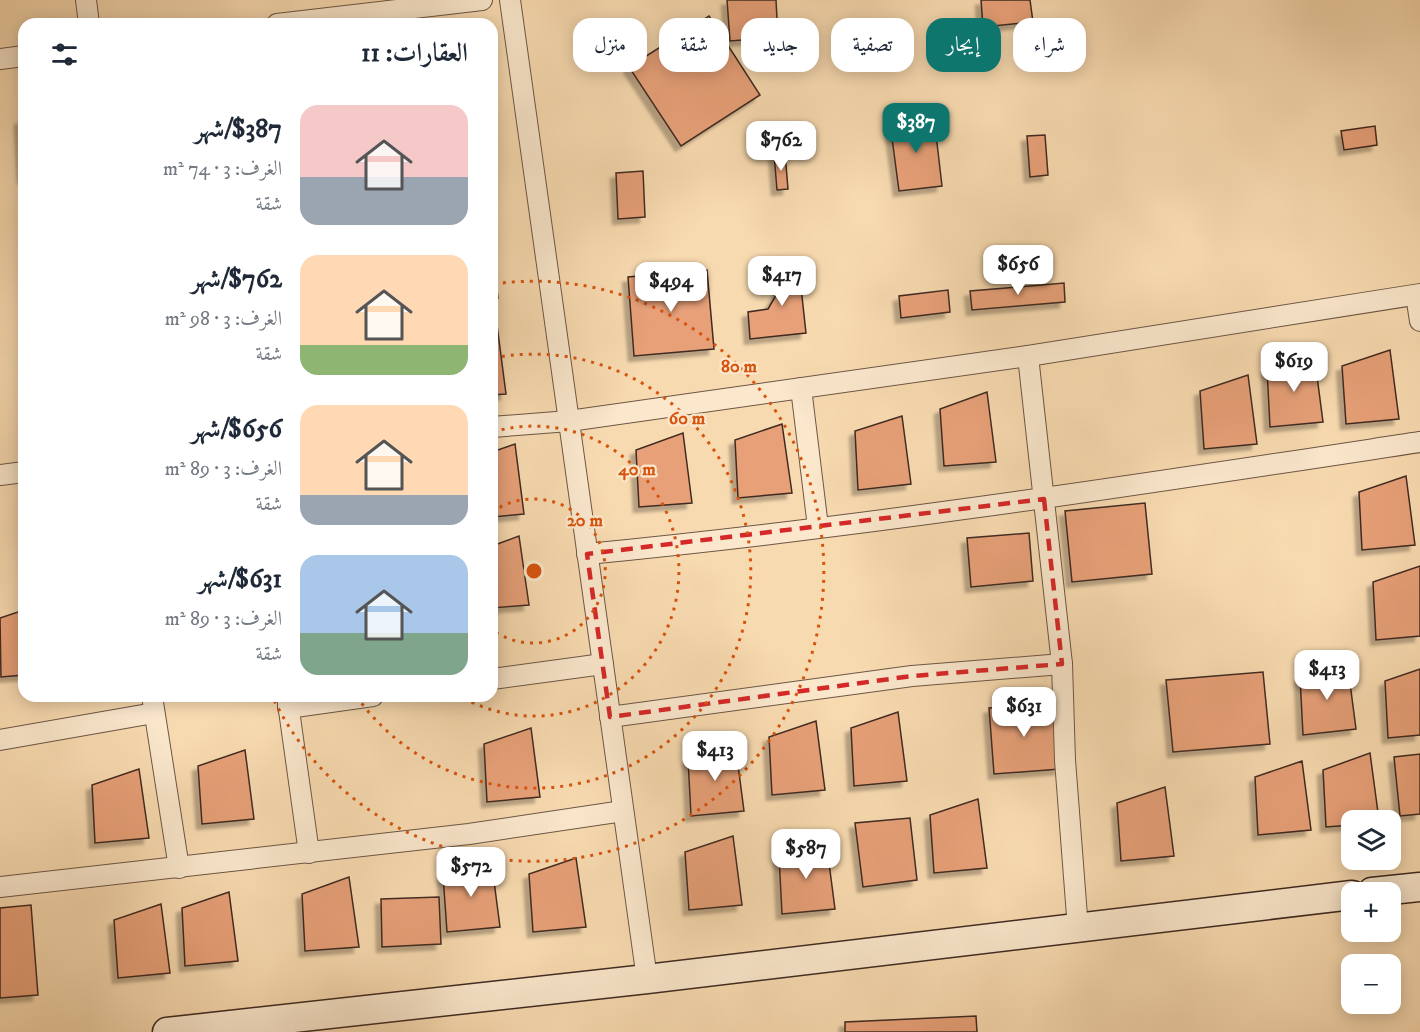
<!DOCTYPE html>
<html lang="ar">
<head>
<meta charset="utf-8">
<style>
	body { margin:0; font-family:"IM FELL DW Pica",Amiri,serif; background:#f2f2f3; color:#1f2937; direction:rtl; height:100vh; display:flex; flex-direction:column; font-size:22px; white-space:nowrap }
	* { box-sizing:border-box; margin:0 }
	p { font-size:20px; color:#747a83 }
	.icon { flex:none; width:33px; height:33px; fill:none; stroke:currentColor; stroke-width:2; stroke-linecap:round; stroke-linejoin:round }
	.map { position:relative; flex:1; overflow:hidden; direction:ltr }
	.details { position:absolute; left:18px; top:18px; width:480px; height:684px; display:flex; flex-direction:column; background:#fff; border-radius:18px; box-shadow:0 3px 15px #0003; direction:rtl }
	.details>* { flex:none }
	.top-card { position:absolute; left:516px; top:18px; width:570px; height:54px; direction:rtl; display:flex; gap:12px }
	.tools { position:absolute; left:1341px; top:810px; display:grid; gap:12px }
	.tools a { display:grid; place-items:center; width:60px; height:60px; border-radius:12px; background:#fff; box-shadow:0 3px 15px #0003; font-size:30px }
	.price { position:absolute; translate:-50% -51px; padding:0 14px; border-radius:12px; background:#fff; color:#222; font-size:20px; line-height:39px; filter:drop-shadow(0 2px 3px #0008) }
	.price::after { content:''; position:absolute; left:50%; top:36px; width:18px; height:14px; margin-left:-9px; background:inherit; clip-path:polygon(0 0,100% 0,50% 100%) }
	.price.current { background:#0f766e; color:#fff }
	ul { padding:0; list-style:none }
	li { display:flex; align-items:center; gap:18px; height:150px; padding:0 30px }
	li span { display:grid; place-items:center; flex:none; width:168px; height:120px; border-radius:18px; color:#555 }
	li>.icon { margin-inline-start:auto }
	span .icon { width:72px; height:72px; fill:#fffc; stroke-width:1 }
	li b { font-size:26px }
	h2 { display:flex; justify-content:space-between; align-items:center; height:72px; padding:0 30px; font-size:26px }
	.chip { padding:0 21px; border-radius:18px; background:#fff; box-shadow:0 3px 15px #0003; font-size:21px; line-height:54px }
	.chip.current { background:#0f766e; color:#fff }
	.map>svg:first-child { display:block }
	.building { fill:#e7a078; stroke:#3f2a21; stroke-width:1.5; filter:url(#shadow) }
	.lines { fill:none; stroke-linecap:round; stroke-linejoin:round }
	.street-casing { stroke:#6d5645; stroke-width:22 }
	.secondary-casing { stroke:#3f2a21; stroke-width:31 }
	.street { stroke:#fae7cc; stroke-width:20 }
	.secondary { stroke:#fae7cc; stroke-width:28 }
	.marked { fill:none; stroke:#d62828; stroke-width:4.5; stroke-dasharray:12 8; stroke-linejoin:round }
	.ring { fill:none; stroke:#d7540e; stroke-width:3; stroke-dasharray:3 6 }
	.centre { fill:#d7540e; stroke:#fae7cc; stroke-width:3 }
	.ring-label { font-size:18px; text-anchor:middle; font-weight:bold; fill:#d7540e; stroke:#fae7cc; stroke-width:4.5; stroke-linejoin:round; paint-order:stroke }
</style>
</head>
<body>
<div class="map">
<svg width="1420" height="1032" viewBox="0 0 1420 1032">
	<defs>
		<filter id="shadow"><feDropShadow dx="-5.5" dy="5.5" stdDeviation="1.5" flood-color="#0004"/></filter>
	</defs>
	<rect width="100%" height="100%" fill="#f8dab0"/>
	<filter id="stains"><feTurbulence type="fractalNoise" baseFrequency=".00333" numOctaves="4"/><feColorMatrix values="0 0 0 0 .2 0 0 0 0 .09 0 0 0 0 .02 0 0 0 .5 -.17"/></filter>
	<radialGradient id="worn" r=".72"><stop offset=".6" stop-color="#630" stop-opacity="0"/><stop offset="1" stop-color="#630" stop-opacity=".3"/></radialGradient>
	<g class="building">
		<path d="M727,0H776L778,37L730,41Z"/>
		<path d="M981,0H1030L1033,22L983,27Z"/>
		<path d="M709,16L760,95L681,146L629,67Z"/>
		<path d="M934,117L942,186L899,191L890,123Z"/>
		<path d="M24,118V178H23L20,120Z"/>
		<path d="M1375,126L1377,145L1344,150L1341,131Z"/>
		<path d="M1045,135L1048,175L1030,177L1027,136Z"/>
		<path d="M785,153L788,189L777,190L774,154Z"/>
		<path d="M643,171L645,217L618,219L616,173Z"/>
		<path d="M492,254L498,298H492Z"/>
		<path d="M798,260L806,333L750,339L748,312L768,309L778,292L777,262Z"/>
		<path d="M707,270L714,349L634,356L628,277Z"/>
		<path d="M1064,283L1065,302L972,310L970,291Z"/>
		<path d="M948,290L950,312L901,318L899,296Z"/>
		<path d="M497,325L506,394L492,395V326Z"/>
		<path d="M1390,350L1399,419L1346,424L1342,366Z"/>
		<path d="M1314,353L1323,422L1270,427L1267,369Z"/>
		<path d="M1248,375L1257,444L1204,449L1200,391Z"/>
		<path d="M987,392L996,462L944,466L940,409Z"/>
		<path d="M902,416L911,484L858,490L855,431Z"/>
		<path d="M782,424L792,493L738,498L735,440Z"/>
		<path d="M683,433L692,503L639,507L636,450Z"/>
		<path d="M515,444L524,514L492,517V452Z"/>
		<path d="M1406,476L1415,545L1362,550L1359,492Z"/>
		<path d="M1145,503L1152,574L1072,582L1065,511Z"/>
		<path d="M1029,533L1033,581L971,587L967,538Z"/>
		<path d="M519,536L529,605L492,608V546Z"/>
		<path d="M1420,566V636L1376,640L1373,582Z"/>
		<path d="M24,610V675L1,677L0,618Z"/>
		<path d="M1347,660L1356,729L1303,735L1300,677Z"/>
		<path d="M1420,669V735L1388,738L1385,681Z"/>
		<path d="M1263,672L1270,744L1173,752L1166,680Z"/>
		<path d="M1055,703L1060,769L994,774L989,708Z"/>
		<path d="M898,712L907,781L854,786L851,728Z"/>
		<path d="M816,721L825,790L772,795L769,737Z"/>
		<path d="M531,728L540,797L487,802L484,744Z"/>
		<path d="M735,742L744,811L691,816L688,759Z"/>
		<path d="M245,750L254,819L202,824L198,766Z"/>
		<path d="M1370,753L1379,820H1352V825L1326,827L1323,770Z"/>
		<path d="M1420,754V814L1400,816L1394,757Z"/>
		<path d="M1302,761L1311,830L1258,835L1255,777Z"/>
		<path d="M139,769L149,838L95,843L92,785Z"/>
		<path d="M1165,787L1174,856L1121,861L1117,803Z"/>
		<path d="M978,799L987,868L934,873L930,815Z"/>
		<path d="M910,818L917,880L863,887L855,823Z"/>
		<path d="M733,836L742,905L689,910L685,852Z"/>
		<path d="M826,840L835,909L782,914L779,856Z"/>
		<path d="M491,858L500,927L447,932L443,875Z"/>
		<path d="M576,858L586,927L533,932L529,874Z"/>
		<path d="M349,877L359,947L305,951L302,894Z"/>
		<path d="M229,892L238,961L185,966L182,908Z"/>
		<path d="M439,897L441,944L382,947L381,899Z"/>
		<path d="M161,904L170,973L118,978L114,920Z"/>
		<path d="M31,905L38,995L0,998V908Z"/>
		<path d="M976,1016L977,1032H845V1022Z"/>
	</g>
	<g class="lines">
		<defs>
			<g id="street">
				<path d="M86,0L89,24"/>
				<path d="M510,0L647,979"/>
				<path d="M277,24L482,0"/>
				<path d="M0,59L24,56"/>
				<path d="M1416,295L1420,321"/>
				<path d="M1028,356L1062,664L1065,760L1078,929"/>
				<path d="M801,388L818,527"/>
				<path d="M492,427L569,421L1028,356L1420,294"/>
				<path d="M0,475L24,472"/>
				<path d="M587,554C866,527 1143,484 1420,442"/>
				<path d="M492,679L603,664"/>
				<path d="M152,696L179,868"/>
				<path d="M287,696L309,853"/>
				<path d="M288,708L373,696"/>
				<path d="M610,717L912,676L1062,664"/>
				<path d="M0,740L154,713"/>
				<path d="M0,887L469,834L623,811"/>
			</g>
			<g id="secondary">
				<path d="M1372,892L1420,887"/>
				<path d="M167,1032L647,979L1352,895"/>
			</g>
		</defs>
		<use href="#street" class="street-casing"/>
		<use href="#secondary" class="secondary-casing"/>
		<use href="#street" class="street"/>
		<use href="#secondary" class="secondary"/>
	</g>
	<path class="marked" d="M1044,499L1062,664L912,676L610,717L587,554Z"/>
	<g class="ring">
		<path d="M492 512A72 72 0 1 1 492 630"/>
		<path d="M493 432A145 145 0 1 1 462 697"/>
		<path d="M493 358A217 217 0 1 1 357 697"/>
		<path d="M494 284A290 290 0 1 1 273 698"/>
	</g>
	<circle cx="534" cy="571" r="9" class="centre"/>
	<g class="ring-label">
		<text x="739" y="372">80 m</text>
		<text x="687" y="424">60 m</text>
		<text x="637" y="475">40 m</text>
		<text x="585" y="526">20 m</text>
	</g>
	<rect width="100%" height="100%" filter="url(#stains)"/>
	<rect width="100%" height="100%" fill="url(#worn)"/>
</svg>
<div class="tools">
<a><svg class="icon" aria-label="layers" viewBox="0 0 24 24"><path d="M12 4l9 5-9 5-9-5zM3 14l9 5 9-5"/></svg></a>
<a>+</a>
<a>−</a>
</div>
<b class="price current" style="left:916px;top:154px">$387</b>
<b class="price" style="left:781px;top:172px">$762</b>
<b class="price" style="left:1018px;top:296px">$656</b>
<b class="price" style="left:782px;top:307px">$417</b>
<b class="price" style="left:671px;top:313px">$494</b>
<b class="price" style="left:1294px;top:393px">$619</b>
<b class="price" style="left:1327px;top:701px">$413</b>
<b class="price" style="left:1024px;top:738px">$631</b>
<b class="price" style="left:715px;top:782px">$413</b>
<b class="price" style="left:806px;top:880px">$587</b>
<b class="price" style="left:471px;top:898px">$572</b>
<div class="top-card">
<a class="chip">شراء</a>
<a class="chip current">إيجار</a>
<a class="chip">تصفية</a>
<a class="chip">جديد</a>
<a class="chip">شقة</a>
<a class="chip">منزل</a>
</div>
<section class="details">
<h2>العقارات: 11<svg class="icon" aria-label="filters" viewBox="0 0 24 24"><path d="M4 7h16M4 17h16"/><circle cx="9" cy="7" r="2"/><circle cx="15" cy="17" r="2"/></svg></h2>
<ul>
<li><span style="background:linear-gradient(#f6c9c9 60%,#9aa5b1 0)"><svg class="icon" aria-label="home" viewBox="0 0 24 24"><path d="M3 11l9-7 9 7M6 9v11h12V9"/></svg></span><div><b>$387/شهر</b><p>الغرف: 3 · 74 m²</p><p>شقة</p></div></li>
<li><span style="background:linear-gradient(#ffd9b3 75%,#8fb573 0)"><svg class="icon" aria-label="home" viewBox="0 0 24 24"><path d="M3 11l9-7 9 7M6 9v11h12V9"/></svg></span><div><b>$762/شهر</b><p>الغرف: 3 · 98 m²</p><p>شقة</p></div></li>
<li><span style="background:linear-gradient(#ffd9b3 75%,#9aa5b1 0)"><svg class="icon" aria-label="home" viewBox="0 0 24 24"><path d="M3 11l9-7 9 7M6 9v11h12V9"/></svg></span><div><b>$656/شهر</b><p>الغرف: 3 · 89 m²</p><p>شقة</p></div></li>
<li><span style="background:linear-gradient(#a9c7e8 65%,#7fa58c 0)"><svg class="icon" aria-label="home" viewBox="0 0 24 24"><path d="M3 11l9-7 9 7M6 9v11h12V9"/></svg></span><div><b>$631/شهر</b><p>الغرف: 3 · 89 m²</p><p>شقة</p></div></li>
</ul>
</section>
</div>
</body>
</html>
